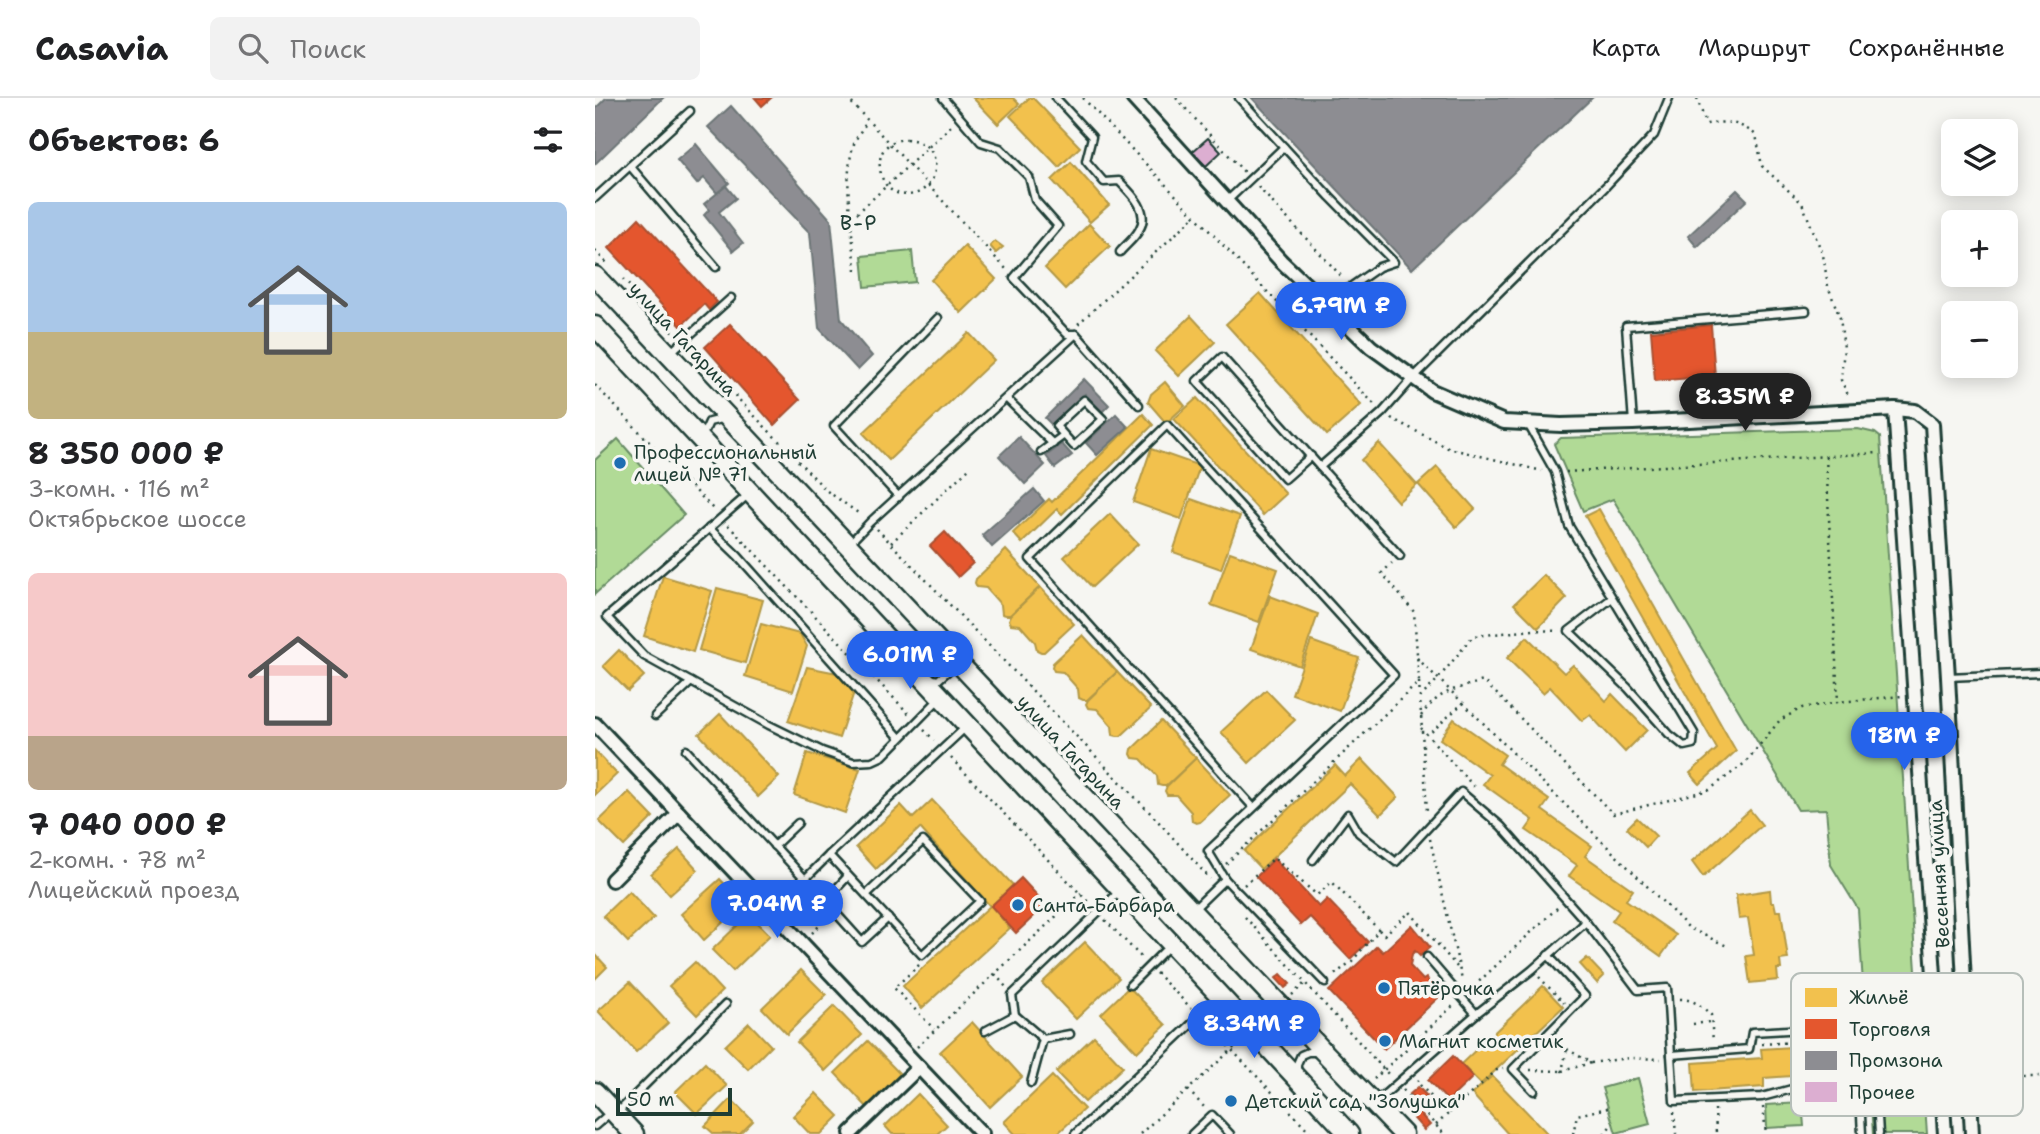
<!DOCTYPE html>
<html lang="ru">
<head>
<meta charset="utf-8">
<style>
	body { margin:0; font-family:"Shantell Sans",sans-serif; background:#f2f2f2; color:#202124; height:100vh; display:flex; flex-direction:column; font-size:26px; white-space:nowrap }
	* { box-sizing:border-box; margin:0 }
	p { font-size:23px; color:#757577 }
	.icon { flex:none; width:38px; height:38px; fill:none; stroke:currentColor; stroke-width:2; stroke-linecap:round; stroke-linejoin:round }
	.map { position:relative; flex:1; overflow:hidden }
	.panel { display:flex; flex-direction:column; background:#fff; width:595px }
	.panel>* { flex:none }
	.fabs { position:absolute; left:1346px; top:21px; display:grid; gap:14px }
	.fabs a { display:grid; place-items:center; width:77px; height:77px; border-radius:10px; background:#fff; box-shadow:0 4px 18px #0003; font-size:35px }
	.scale { position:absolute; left:21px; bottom:18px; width:116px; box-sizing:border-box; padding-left:7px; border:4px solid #1f3d34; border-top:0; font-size:19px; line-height:24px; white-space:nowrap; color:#1f3d34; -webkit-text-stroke:5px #f6f6f2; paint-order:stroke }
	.price { position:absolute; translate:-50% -60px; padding:0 16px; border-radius:24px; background:#2563eb; color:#fff; font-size:23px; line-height:46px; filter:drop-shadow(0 2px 4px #0008) }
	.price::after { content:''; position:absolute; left:50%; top:42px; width:21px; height:16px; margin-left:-10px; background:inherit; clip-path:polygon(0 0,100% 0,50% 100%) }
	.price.current { background:#222; color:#fff }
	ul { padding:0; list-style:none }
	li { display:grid; align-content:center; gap:14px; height:371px; padding:0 28px }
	li span { display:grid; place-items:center; height:217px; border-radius:10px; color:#555 }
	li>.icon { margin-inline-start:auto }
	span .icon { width:126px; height:126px; fill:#fffc; stroke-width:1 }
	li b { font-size:30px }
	h2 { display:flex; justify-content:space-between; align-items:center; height:84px; padding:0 28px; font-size:30px }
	header { display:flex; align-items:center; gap:42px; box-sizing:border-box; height:98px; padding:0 35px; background:#fff; border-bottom:2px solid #e0e0e0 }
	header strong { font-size:33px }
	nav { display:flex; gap:38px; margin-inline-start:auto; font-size:24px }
	.search { width:490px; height:63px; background:#f2f2f2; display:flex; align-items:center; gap:18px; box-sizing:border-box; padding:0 24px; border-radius:10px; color:#757577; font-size:26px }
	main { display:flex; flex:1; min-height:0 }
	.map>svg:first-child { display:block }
	.green { fill:#b1da96; stroke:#688c65; stroke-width:2 }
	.homes { fill:#f2c14e; stroke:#b39946; stroke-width:2 }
	.shops { fill:#e4572e; stroke:#a94f30; stroke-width:2 }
	.industry { fill:#8d8d92; stroke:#6c7576; stroke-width:2 }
	.building { fill:#dcaed1; stroke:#1f3d34; stroke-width:2 }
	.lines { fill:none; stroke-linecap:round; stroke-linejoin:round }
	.lane-casing { stroke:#1f3d34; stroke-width:11 }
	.street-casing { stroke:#1f3d34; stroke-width:18 }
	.secondary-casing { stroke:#1f3d34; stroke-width:23 }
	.path { stroke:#1f3d34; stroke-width:2.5; stroke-dasharray:2 5; stroke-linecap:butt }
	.lane { stroke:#f6f6f2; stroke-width:6 }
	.street { stroke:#f6f6f2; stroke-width:12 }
	.secondary { stroke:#f6f6f2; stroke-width:18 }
	.poi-dot { fill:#1f6fb2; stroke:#f6f6f2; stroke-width:2.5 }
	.labels { text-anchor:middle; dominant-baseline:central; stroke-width:7; stroke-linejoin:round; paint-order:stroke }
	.street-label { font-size:19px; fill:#1f3d34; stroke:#f6f6f2 }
	.poi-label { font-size:19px; fill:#1f3d34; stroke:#f6f6f2; text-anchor:start }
	.neighbourhood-label { font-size:21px; letter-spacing:2px; fill:#1f3d34; stroke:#f6f6f2 }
	.key { fill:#f6f6f2; stroke:#b6beb9; stroke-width:2 }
	.key-label { font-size:19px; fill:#1f3d34 }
</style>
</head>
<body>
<header>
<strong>Casavia</strong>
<div class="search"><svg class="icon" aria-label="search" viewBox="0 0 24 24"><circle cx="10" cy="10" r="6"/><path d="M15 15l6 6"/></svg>Поиск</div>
<nav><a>Карта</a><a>Маршрут</a><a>Сохранённые</a></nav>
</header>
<main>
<section class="panel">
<h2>Объектов: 6<svg class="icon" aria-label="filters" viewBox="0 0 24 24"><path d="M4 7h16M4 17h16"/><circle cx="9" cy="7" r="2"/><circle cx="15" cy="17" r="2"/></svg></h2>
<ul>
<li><span style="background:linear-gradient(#a9c7e8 60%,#c2b280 0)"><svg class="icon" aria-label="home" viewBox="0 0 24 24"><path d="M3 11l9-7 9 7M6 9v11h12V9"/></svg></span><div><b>8 350 000 ₽</b><p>3-комн. · 116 m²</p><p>Октябрьское шоссе</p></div></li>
<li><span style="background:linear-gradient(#f6c9c9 75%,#b9a48a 0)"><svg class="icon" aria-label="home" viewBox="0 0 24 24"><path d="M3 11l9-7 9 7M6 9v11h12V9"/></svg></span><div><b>7 040 000 ₽</b><p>2-комн. · 78 m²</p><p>Лицейский проезд</p></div></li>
</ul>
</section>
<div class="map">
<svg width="1445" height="1036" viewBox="0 0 1445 1036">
	<rect width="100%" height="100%" fill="#f6f6f2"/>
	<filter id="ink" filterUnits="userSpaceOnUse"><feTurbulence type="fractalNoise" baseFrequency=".0143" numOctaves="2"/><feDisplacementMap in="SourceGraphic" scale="14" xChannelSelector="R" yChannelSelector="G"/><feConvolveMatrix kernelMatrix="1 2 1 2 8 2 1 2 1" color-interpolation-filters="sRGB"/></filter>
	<g filter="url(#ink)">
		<g class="green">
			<path d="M317,153L320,184L270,189L267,158Z"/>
			<path d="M1263,331L1280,335L1285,339L1332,1036H1278L1263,811L1236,767L1231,711L1203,712L1018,401L988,413L959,346L966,340Z"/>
			<path d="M23,341L89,417L0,496V362Z"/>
			<path d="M1043,980L1055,1026L1021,1035L1007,990Z"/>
			<path d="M1207,1005L1209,1028L1172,1030L1171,1007Z"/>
		</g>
		<g class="homes">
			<path d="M378,0H418L424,6L403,26Z"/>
			<path d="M434,0H438L485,49L464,69L415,18Z"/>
			<path d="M476,64L514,107L495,124L457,82Z"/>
			<path d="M494,126L515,148L470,191L450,170Z"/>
			<path d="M400,143L408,149L401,155L395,148Z"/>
			<path d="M370,148L401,181L366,215L336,182Z"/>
			<path d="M665,195L766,307L732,337L631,226Z"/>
			<path d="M596,218L620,244L584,278L560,253Z"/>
			<path d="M374,235L399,262L294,362L268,335Z"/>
			<path d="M570,284L590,308L571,325L553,304L556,296Z"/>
			<path d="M602,300L691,396L668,417L579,321Z"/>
			<path d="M548,316L558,327L467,416L462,411L427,445L418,435L454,401L457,404Z"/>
			<path d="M784,345L822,387L842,369L880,411L861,429L823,386L803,404L766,362Z"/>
			<path d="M556,351L605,368L586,421L538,404Z"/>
			<path d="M596,401L645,418L626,471L578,454Z"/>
			<path d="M1004,411L1141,653L1105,686L1095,675L1122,651L990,418Z"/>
			<path d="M515,416L543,446L497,489L469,459Z"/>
			<path d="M411,452L445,489L415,517H411L407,516L406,507L391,490L382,489L380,485L381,481Z"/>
			<path d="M635,454L683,471L664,524L616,507Z"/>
			<path d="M949,477L972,500L943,530L919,506Z"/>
			<path d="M68,478L117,493L98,554L49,538Z"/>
			<path d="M445,489L479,526L449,554H446L442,552L440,544L425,527L416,526L414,522L416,517Z"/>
			<path d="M122,490L168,502L150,565L104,552Z"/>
			<path d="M675,498L723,516L705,568L656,551Z"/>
			<path d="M166,526L205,536L212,548L198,593L150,578Z"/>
			<path d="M488,537L522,574L492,602H488L484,600L483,591L468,574L459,573L457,569L458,565Z"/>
			<path d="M932,539L969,575L978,567L1011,603L1017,596L1052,632L1030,654L995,617L987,623L955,589L948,595L912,560Z"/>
			<path d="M716,543L764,560L745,613L697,596Z"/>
			<path d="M24,552L49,578L33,593L8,568Z"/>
			<path d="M212,569L242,575L260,591L244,640L193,623Z"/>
			<path d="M522,574L556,610L526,638H522L518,637L517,628L502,611L493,610L491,606L493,602Z"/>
			<path d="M671,592L700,622L654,665L626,634Z"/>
			<path d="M125,616L184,679L163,699L104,636Z"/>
			<path d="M859,621L910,657L904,666L954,702L947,712L997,748L990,758L1038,792L1031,802L1081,837L1066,858L1017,823L1024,813L974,778L982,767L931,732L938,722L888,686L895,677L845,641Z"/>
			<path d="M566,623L601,660L571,688H567L563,687L562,678L546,661L538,660L536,656L537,651Z"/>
			<path d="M0,653L22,676L0,697Z"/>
			<path d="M212,655L265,671L250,715L199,697Z"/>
			<path d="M601,660L635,697L605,724L601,725L597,723L596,714L581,697H572L570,693L572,688Z"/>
			<path d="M767,661L803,699L785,717L755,686L666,771L649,753L740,667L750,678Z"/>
			<path d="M34,694L58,719L29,748L4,723Z"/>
			<path d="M337,702L418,787L396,808L415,830L327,910L308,888L395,808L325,730L281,771L261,749L306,707L318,720Z"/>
			<path d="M1155,712L1167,727L1108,779L1097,764Z"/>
			<path d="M1042,720L1061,738L1051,749L1032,730Z"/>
			<path d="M84,751L103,772L75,797L56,776Z"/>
			<path d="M125,781L148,806L109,842L86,816Z"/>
			<path d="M1175,792L1176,804H1179L1181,813H1186L1193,861L1185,862L1186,871H1182L1183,882L1155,885L1151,858L1159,857L1153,820L1144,821L1141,797Z"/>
			<path d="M34,793L59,820L33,844L8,818Z"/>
			<path d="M154,816L175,837L138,873L117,852Z"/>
			<path d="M490,844L524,880L481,921L447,885Z"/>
			<path d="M0,856L12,869L0,881Z"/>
			<path d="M992,860L1009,878L1002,885L985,866Z"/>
			<path d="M100,864L127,893L102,917L74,888Z"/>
			<path d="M206,872L231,897L192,936L167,910Z"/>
			<path d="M35,884L73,925L41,954L3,913Z"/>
			<path d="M948,888L968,909L886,986L866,966Z"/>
			<path d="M534,889L571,927L542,954L506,916Z"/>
			<path d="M239,908L267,937L230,973L202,944Z"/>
			<path d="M377,924L427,979L395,1009L345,954Z"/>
			<path d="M154,925L176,948L153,971L130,948Z"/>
			<path d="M499,938L528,969L490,1004L461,974Z"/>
			<path d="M273,943L306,977L272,1009L240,975Z"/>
			<path d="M1239,946L1242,975L1169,980V989L1100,994L1098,965L1167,960L1166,951Z"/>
			<path d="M110,965L132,988L102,1016L80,994Z"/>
			<path d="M457,978L489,1011L462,1036H420L409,1024Z"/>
			<path d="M897,978L953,1036H913L877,996Z"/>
			<path d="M221,995L244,1018L226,1036H215L198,1018Z"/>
			<path d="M323,996L352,1027L342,1036H297L290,1028Z"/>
			<path d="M136,1001L158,1023L145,1036H119L110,1028Z"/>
		</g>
		<g class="shops">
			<path d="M160,0H176L167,8Z"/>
			<path d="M44,120L122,204L114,212L109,206L86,228L14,150Z"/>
			<path d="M135,226L205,302L179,327L110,249Z"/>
			<path d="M1116,227L1120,278L1060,283L1056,233Z"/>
			<path d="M350,434L378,465L363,479L335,448Z"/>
			<path d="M679,761L724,809L732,801L773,844L755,861L715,819L706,827L661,779Z"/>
			<path d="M426,780L451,807L421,835L396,808Z"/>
			<path d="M817,827L835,849L825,858L820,853L817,856L815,868L828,882L831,880L846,897L789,951L734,893L782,848L788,854Z"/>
			<path d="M686,876L695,886L690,890L681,880Z"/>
			<path d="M858,958L878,979L853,1003L833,982Z"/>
			<path d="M823,989L832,998L824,1005L815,996Z"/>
			<path d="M821,1011L835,1027L829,1032L815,1016Z"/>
		</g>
		<g class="industry">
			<path d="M11,0H68L0,66V11Z"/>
			<path d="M657,0H997L817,171Z"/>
			<path d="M136,8L236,122L246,221L277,258L263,272L224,230L215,135L113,29Z"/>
			<path d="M101,46L134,85L122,95L109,80L102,86L82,62Z"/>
			<path d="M131,88L141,100L124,114L148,145L138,153L109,117L114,112L109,106Z"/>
			<path d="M1142,92L1152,102L1102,149L1093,138Z"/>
			<path d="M489,281L514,307L507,314L490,296L458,328L450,320Z"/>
			<path d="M521,316L533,329L502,357L491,345Z"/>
			<path d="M424,339L450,367L430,386L404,358Z"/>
			<path d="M467,346L477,357L460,370L451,358Z"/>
			<path d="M439,391L449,403L397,449L387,437Z"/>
		</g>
		<path class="building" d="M613,40L626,54L611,68L597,54Z"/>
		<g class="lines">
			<defs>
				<g id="lane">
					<path d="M461,0L497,39L491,63L509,84L524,83C536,95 556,113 544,132C540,140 531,147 525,154"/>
					<path d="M644,0L735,99L799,164L784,169L731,206"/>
					<path d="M35,68L121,169"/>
					<path d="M0,100L95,13"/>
					<path d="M632,103L689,49"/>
					<path d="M481,236L544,307"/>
					<path d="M75,255L136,200"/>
					<path d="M412,301L458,346"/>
					<path d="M1038,325L1031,228L1211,213"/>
					<path d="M933,326L960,374L974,428L1099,635L1098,646L1089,648L1074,636L1033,590L974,533L1017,500"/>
					<path d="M110,340L109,335L114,324L127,321"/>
					<path d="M446,354L469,337L479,348L508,321L489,302L461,328L469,337"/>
					<path d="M716,358L690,381L602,283L627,259L725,369"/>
					<path d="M155,395L12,519L49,558L174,627L227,653L258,664L277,663L288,658L346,599"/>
					<path d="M304,399L239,328L343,220"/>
					<path d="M114,430L143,458L305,640"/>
					<path d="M254,446L275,424L481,236H472L419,180L463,128L440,102L434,79L405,50L386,44L348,0"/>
					<path d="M805,458L725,369L787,315L818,280L1011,88L1059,37L1074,0"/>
					<path d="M1353,579L1445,575"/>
					<path d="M334,580L343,582L353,573L354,561"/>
					<path d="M60,618L96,584"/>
					<path d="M91,652L210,781L234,757"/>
					<path d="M179,748L203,725"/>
					<path d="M718,762L753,716L764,735L801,764L866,694L906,728L991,824L937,872L881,916L781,1004"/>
					<path d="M253,778L230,803L267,844L293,820"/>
					<path d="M630,781L730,885"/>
					<path d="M271,797L328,743L385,803L327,857L234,757L372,628"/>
					<path d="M598,812L630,781L613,753L799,577L572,327L435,461L658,709"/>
					<path d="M991,824L1043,892L1072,890L1076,957L1154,951L1157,934L1261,928L1338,874"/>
					<path d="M832,859L881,916"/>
					<path d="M535,887L576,846"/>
					<path d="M420,917L448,941L475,936"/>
					<path d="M1277,917L1284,1036"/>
					<path d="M1261,928L1267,1036"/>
					<path d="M390,933L420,917L417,897L526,792"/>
					<path d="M1344,938L1372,935"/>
					<path d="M1076,957L1079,1003L1167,999L1208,988"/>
					<path d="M702,974V966L706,957L713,954H722"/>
					<path d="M436,985L448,941"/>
					<path d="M939,993L918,971L990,898L953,857"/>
					<path d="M21,1016L131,906"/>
					<path d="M0,1028L17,1013"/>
					<path d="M480,1036L625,899"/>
					<path d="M597,1036L617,1017L635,1036"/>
				</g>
				<g id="street">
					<path d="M538,0L686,163L776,249L837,293L909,324L966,327L1038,325L1300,311L1320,313L1337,326L1353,579L1377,1036"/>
					<path d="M1300,311L1350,1036"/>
					<path d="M0,626L387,1036"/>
					<path d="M17,782L84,715"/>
					<path d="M256,1035L324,969"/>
				</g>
				<g id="secondary">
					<path d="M0,178L728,953L808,1036"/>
					<path d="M0,228L754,1036"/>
					<path d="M0,994L39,1036"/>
				</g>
			</defs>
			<use href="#lane" class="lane-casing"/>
			<use href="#street" class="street-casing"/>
			<use href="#secondary" class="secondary-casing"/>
			<g class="path">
				<path d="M252,0L412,172"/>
				<path d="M488,0L780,307"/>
				<path d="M581,0L649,74"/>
				<path d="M1102,0L1111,26C1133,23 1142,23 1161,37L1167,68L1207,105L1228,157L1233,188L1245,220L1249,250L1246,282L1254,299"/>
				<path d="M311,41C360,45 341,108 302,95C285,90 279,61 291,49C297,43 303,42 311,41Z"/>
				<path d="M663,89L749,181"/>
				<path d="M257,120L357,27"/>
				<path d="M0,153L13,166"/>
				<path d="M261,172C258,136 249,92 256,57C258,44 265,33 273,23"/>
				<path d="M28,181L81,237"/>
				<path d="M483,226L599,119"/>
				<path d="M96,252L232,393L266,417"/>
				<path d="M0,287L119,412"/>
				<path d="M796,320L853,350L947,373"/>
				<path d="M1231,359L1243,604"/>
				<path d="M971,374L1283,355"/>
				<path d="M133,427L315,617"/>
				<path d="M282,431L562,722L615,781"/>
				<path d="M296,445L374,370"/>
				<path d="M822,560L868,605L833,637"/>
				<path d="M824,584L832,714"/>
				<path d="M825,600L843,581L878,538L939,532L964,533"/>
				<path d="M868,605L1094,830L1134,849"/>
				<path d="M826,618C845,592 858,592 888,583L906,600L1018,716L1114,692L1150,665L1185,622L1207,610L1243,604L1307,598"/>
				<path d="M826,630L880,690"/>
				<path d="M329,632L339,642"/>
				<path d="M356,660L496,807"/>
				<path d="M835,741L867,882"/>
				<path d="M631,766L824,584L819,514L787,475L797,465"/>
				<path d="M649,787L679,760L722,797L737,784L784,832L757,863L738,878"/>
				<path d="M650,819L794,977"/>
				<path d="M510,822L547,860"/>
				<path d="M784,832L789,837L815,814L863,870"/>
				<path d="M217,835L232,820"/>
				<path d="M324,867L299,890L339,931"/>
				<path d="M561,875L596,910"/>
				<path d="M400,876L411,889"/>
				<path d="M944,879L969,905"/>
				<path d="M874,893L963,809"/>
				<path d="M697,897L710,885"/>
				<path d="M1085,901C1098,901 1107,908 1116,917L1118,944"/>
				<path d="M1098,926L1115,924"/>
				<path d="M613,927L717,1036"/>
				<path d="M1167,946L1251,941"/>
				<path d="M322,949L486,795"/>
				<path d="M972,951L996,965L967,973Z"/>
				<path d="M996,965L1034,960L1066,961"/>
				<path d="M935,972L967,973"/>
				<path d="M779,981L859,907"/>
				<path d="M824,982L822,984L853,1016L902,972L908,970"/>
				<path d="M1387,983L1421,978H1445"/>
				<path d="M1218,987L1254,985"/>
				<path d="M593,992L610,1010"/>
				<path d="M808,992L849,1036"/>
				<path d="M1168,1009L1171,1036"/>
				<path d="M1120,1011L1121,1036"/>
				<path d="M1079,1014L1081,1036"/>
				<path d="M841,1027L853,1016"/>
				<path d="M545,1036L646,943"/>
				<path d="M978,1036L982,1017L1013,1010"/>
				<path d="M1009,1036L1018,1025"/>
			</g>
			<use href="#lane" class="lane"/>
			<use href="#street" class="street"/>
			<use href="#secondary" class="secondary"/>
		</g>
	</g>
	<g class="poi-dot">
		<circle cx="25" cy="365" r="7"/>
		<circle cx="423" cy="807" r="7"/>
		<circle cx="789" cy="890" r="7"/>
		<circle cx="790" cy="943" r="7"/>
		<circle cx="636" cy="1003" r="7"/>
	</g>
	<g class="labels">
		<g class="street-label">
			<text transform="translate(88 241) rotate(47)">улица Гагарина</text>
			<text transform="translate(476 654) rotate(47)">улица Гагарина</text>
			<text transform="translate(1344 776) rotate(-93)">Весенняя улица</text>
		</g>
		<g class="poi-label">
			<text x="39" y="354">Профессиональный<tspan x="39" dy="22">лицей № 71</tspan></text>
			<text x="437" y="807">Санта-Барбара</text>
			<text x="803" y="890">Пятёрочка</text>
			<text x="804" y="943">Магнит косметик</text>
			<text x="650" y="1003">Детский сад "Золушка"</text>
		</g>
		<g class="neighbourhood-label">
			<text x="264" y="125">В-Р</text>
		</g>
	</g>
	<rect x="1196" y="875" width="232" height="143" rx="10" class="key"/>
	<rect x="1210" y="890" width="32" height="19" fill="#f2c14e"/>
	<rect x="1210" y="921" width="32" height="20" fill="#e4572e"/>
	<rect x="1210" y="953" width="32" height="19" fill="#8d8d92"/>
	<rect x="1210" y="984" width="32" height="20" fill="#dcaed1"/>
	<g class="key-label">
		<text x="1254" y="906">Жильё</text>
		<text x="1254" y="938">Торговля</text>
		<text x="1254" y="969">Промзона</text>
		<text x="1254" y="1001">Прочее</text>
	</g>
</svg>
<div class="fabs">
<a><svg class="icon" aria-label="layers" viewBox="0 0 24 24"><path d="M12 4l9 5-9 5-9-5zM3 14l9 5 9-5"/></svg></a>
<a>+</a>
<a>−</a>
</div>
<div class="scale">50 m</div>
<b class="price" style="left:746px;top:244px">6.79M ₽</b>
<b class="price current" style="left:1150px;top:335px">8.35M ₽</b>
<b class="price" style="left:315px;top:593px">6.01M ₽</b>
<b class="price" style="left:1309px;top:674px">18M ₽</b>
<b class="price" style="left:182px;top:842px">7.04M ₽</b>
<b class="price" style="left:659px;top:962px">8.34M ₽</b>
</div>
</main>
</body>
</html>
